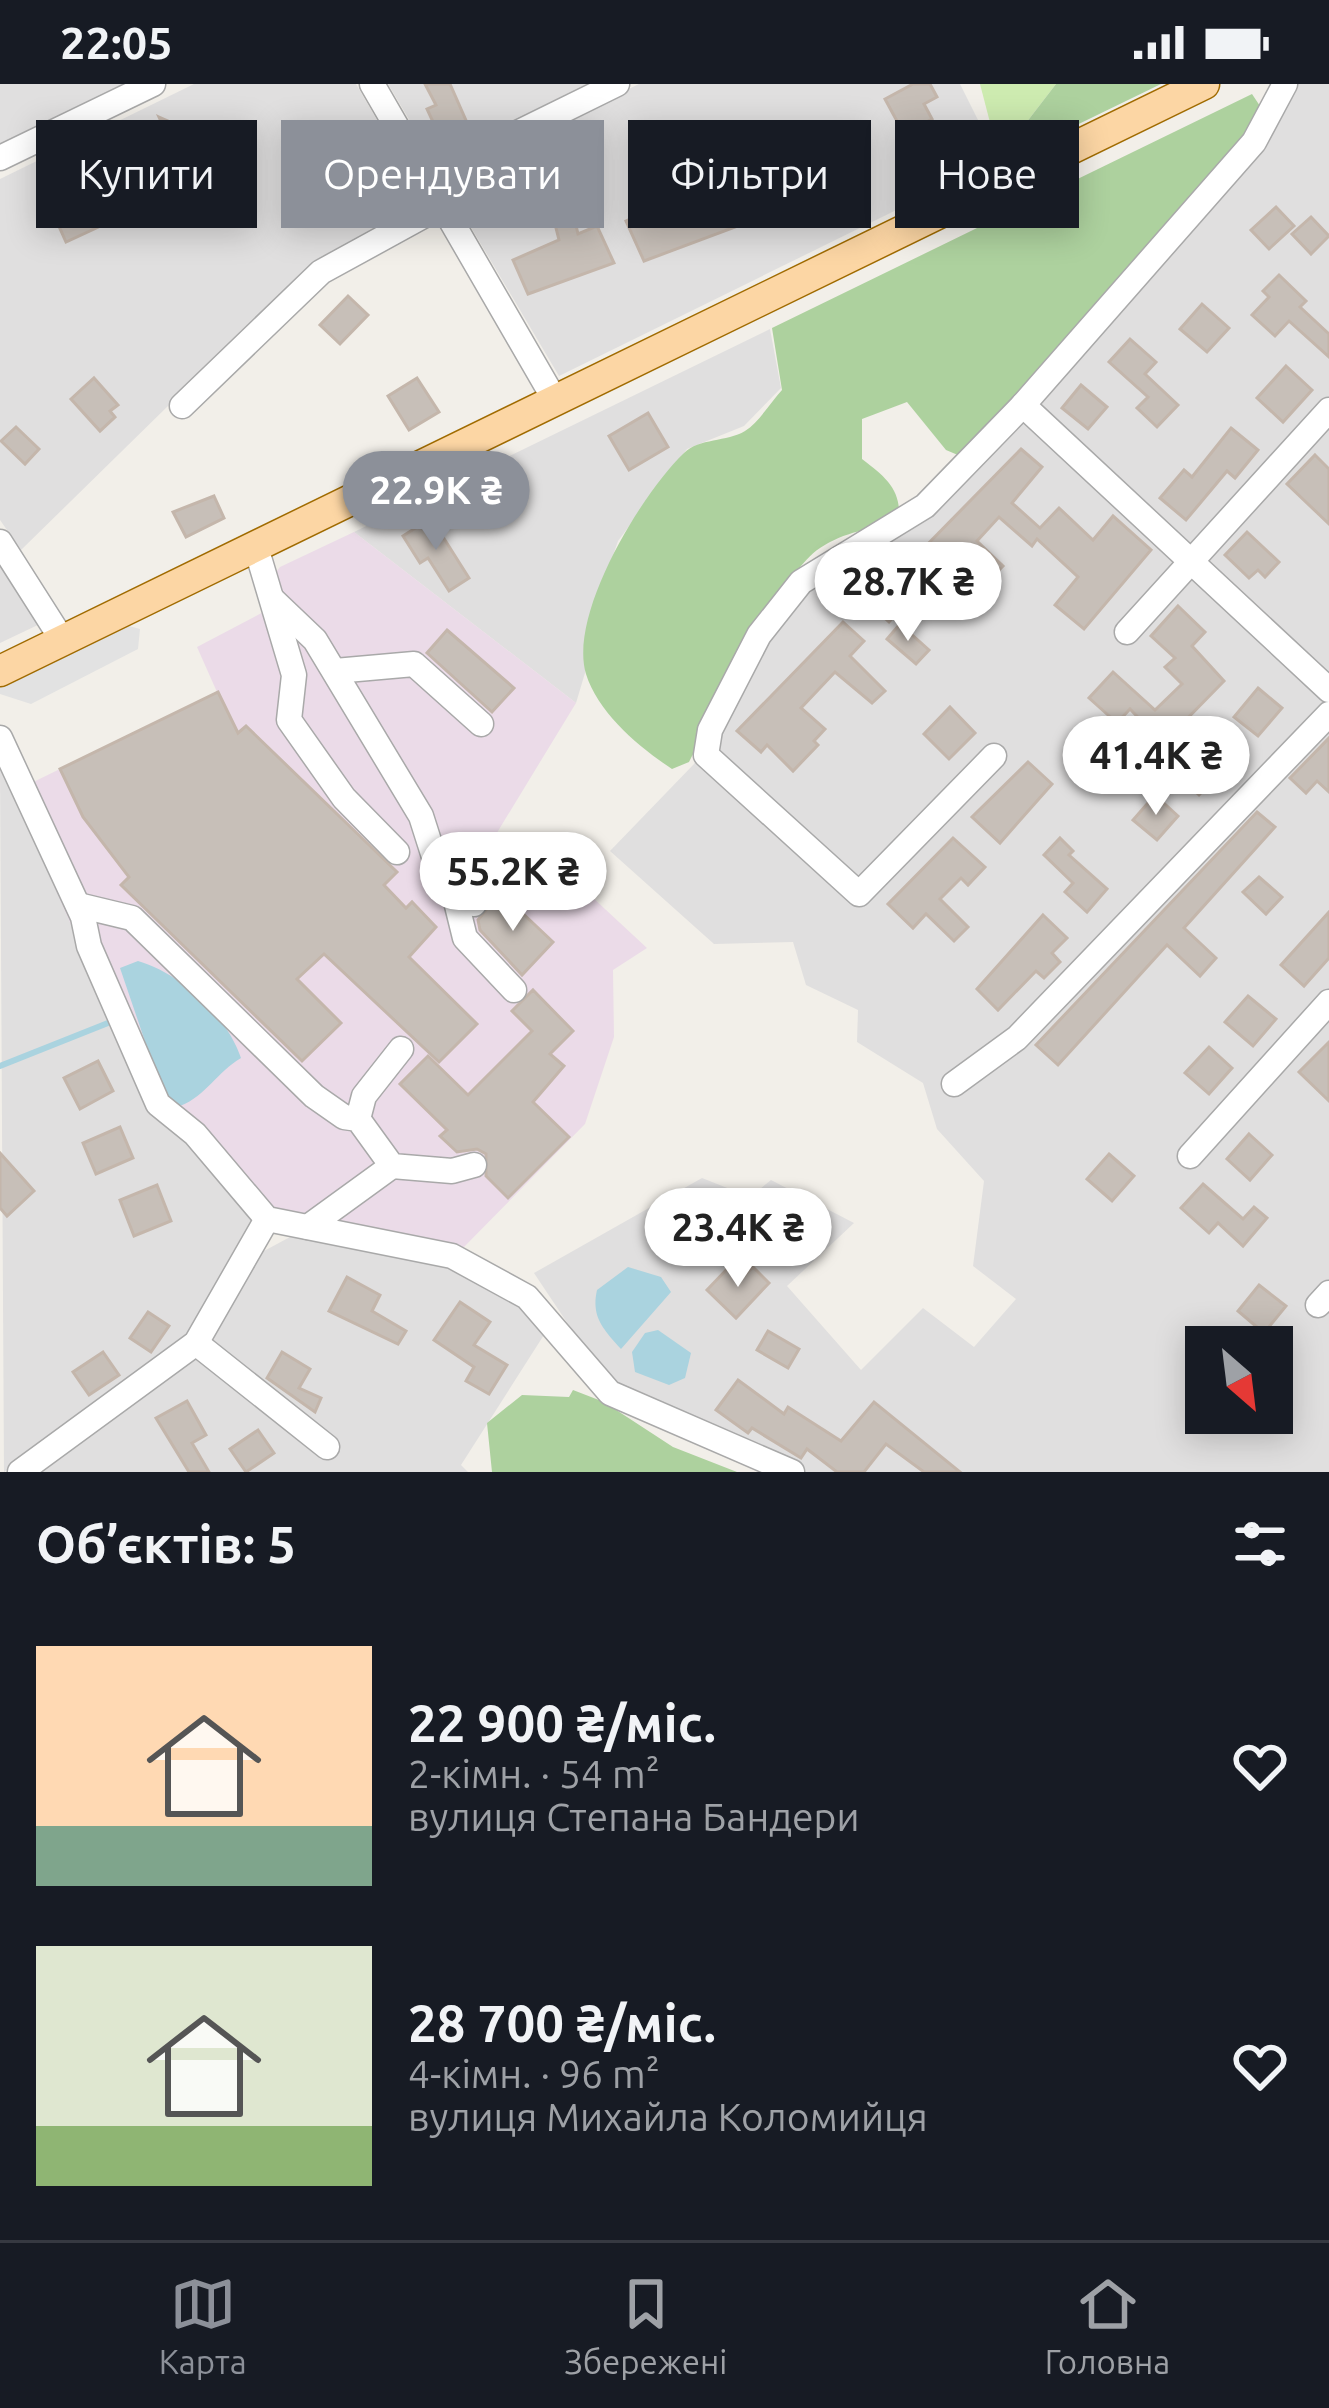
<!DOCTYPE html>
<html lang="uk">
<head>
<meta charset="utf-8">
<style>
	body { margin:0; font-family:Ubuntu,sans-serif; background:#242831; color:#f1f3f6; height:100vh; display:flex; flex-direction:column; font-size:45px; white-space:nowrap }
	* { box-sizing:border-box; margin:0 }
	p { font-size:39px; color:#9ea1a6 }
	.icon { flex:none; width:66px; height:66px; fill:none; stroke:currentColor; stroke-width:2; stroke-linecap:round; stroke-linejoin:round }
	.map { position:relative; height:1388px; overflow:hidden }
	.drawer { display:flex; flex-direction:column; background:#171b24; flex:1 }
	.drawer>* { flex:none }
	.top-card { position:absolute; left:36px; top:36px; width:1257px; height:108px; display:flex; gap:24px }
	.needle { width:78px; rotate:152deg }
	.tools { position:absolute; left:1185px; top:1242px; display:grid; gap:24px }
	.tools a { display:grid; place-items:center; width:108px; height:108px; border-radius:0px; background:#171b24; box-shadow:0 6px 30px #0003; font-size:60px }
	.price { position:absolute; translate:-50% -102px; padding:0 27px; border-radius:42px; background:#fff; color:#222; font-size:39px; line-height:78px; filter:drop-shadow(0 3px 6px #0008) }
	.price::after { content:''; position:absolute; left:50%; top:72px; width:36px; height:27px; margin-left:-18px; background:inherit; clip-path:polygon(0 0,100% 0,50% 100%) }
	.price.active { background:#8c9099; color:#fff }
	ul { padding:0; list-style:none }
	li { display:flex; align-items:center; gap:36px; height:300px; padding:0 36px }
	li span { display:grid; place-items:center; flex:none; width:336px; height:240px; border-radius:0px; color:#555 }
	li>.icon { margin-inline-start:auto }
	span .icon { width:144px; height:144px; fill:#fffc; stroke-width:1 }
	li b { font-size:51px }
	h2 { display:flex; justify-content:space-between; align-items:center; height:144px; padding:0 36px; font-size:51px }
	.pill { padding:0 42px; border-radius:0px; background:#171b24; box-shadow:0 6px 30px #0003; font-size:42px; line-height:108px }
	.pill.active { background:#8c9099; color:#fff }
	.status { display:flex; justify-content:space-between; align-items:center; height:84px; padding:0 60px; background:#171b24; direction:ltr }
	.status svg { height:33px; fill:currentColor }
	.tab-bar { display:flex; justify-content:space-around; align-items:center; height:168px; border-top:3px solid #363941; background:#171b24; font-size:33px; color:#9ea1a6 }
	.tab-bar a { display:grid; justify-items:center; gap:6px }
	.tab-bar .active { color:#8c9099 }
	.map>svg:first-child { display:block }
	.residential { fill:#e0dfdf; fill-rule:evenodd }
	.industrial { fill:#ebdbe8 }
	.grass { fill:#cdebb0 }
	.forest { fill:#add19e }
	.parking { fill:#e2e2e2 }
	.water { fill:#aad3df }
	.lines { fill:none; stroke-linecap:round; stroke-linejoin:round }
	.stream { stroke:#aad3df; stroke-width:6 }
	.building { fill:#c7bfb8; stroke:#c4b6ab; stroke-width:3 }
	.minor-casing { stroke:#a9a9a9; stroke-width:27 }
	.major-casing { stroke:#a06b00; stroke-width:33 }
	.minor { stroke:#fff; stroke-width:24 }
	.major { stroke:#fcd6a4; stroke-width:30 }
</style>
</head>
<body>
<div class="status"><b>22:05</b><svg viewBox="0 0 49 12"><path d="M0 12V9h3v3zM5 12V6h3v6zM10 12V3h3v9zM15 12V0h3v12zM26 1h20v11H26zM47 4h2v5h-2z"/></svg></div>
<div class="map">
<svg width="1329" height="1388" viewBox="0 0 1329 1388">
	<rect width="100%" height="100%" fill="#f2efe9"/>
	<g class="residential">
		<path d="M0,0H130L0,65Z"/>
		<path d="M194,0H356L426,120L312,181L21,466L0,436V95Z"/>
		<path d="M388,0H598L435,79Z"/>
		<path d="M639,0H960L998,76L559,292L443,96Z"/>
		<path d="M1297,0H1329V1388H787L632,1313L584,1264L534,1189L702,1094L750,1113L771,1096L854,1139L787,1202L861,1286L923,1224L974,1263L1016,1215L973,1182L984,1097L937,1045L923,999L857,958L858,926L806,901L793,858L714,860L610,767L694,680L768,555L810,503L931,430L1264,67ZM1206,1263H1272V1329H1206Z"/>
		<path d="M770,245L781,304L744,342L687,365L618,457L589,539L585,589L576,619L354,448Z"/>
		<path d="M0,469L42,539L0,559Z"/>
		<path d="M0,682L263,1121L190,1252L4,1388Z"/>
		<path d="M290,1153L449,1180L526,1220L549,1243L461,1381L468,1388H36L187,1278L264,1167Z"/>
	</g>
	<path class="industrial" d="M354,448L576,619L495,752L552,809L577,799L647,864L613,886L614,953L585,1040L463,1164L263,1121L151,1024L13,708L217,608L197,563L271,524L263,504L280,483Z"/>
	<path class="grass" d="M980,0H1056L1006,65L993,50Z"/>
	<g class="forest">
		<path d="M1056,0H1161L1017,70L1006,65Z"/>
		<path d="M1252,10L1266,31L965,374L946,366L907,318L862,335V375C887,394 902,406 899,439C871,444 844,448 820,464C778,492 715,629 689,678L672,685C640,664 598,629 586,590C568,530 642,409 684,369C699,354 727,358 745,347C759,338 771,318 782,306L772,244Z"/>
		<path d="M573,1306L604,1318L673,1363L737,1388H492L487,1339L522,1311L569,1313Z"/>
	</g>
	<path class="parking" d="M125,541L140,545L138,565L31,620L0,610V602Z"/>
	<g class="water">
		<path d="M138,877C180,889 227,932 241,974C217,988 206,1012 180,1022L164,1013L120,884Z"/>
		<path d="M628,1183L661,1193L671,1208L621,1265C603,1245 591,1233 597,1206Z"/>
		<path d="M658,1246L691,1269L685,1294L669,1301L635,1288L632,1268L645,1249Z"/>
	</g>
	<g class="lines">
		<path class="stream" d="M0,982L113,937"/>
	</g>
	<g class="building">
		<path d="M425,0H450L468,41L440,53L427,25L436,21Z"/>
		<path d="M913,0H930L937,13L924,20L932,35L904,50L885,15Z"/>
		<path d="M159,33L186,45L200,75L169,90L166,84L151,91L139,67L166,48Z"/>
		<path d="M826,68L839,104L803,118L789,82Z"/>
		<path d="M105,94L122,132L66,158L49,120Z"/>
		<path d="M723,108L738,142L644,177L626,137L662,121L667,133Z"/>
		<path d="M569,111L578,150L597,142L614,179L528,210L513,176L559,156L549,116Z"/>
		<path d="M1276,123L1294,142L1269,165L1251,146Z"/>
		<path d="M1311,133L1329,152L1311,170L1292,150Z"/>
		<path d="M1279,191L1306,217L1300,223L1329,250V273L1289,237L1275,252L1252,231L1269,213L1263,207Z"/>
		<path d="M348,212L368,231L340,260L320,241Z"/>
		<path d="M1202,220L1229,244L1207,268L1180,245Z"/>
		<path d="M1130,255L1156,278L1145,290L1178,321L1157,343L1137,324L1148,313L1109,278Z"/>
		<path d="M1286,282L1312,306L1283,338L1257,314Z"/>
		<path d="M94,294L118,321L110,327L115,333L100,347L71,315Z"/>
		<path d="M417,294L439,328L409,346L388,312Z"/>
		<path d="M1081,301L1107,323L1088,345L1062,324Z"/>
		<path d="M648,329L668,363L629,386L609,352Z"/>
		<path d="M16,343L39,365L25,380L1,357Z"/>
		<path d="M1231,344L1258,366L1235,394L1227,387L1186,436L1160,414L1184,386L1192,393Z"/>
		<path d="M1021,365L1042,383L1012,419L1040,444L1059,424L1093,456L1113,432L1151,466L1084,545L1055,521L1078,493L1037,455L1032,462L999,433L977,457L1003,482L971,514L961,505L935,530L914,509L936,488L918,470Z"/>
		<path d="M1315,371L1329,385V440L1287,400Z"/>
		<path d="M214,412L224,434L186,453L173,428Z"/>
		<path d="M431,434L469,494L449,507L428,474L420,479L403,452Z"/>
		<path d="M1247,448L1279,478L1265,493L1258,486L1249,494L1225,471Z"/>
		<path d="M890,495L911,514L889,538L868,519Z"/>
		<path d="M1178,522L1205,548L1192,562L1224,597L1170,652L1158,640L1151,647L1130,625L1117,639L1089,614L1113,588L1155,626L1182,600L1165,583L1175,574L1151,552Z"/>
		<path d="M843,538L864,557L850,572L885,607L872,619L835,588L801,624L825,645L814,657L818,661L793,687L767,661L761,668L737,647Z"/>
		<path d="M900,540L929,566L916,580L887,555Z"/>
		<path d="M447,546L514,604L492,628L427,569Z"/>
		<path d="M1258,604L1282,624L1258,652L1234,633Z"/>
		<path d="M218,608L238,649L246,642L397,788L384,801L406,824L412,818L436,843L409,873L477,940L439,978L324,870L297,895L341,939L302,977L121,801L129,793L83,733L60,685Z"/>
		<path d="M950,623L975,649L949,675L924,650Z"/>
		<path d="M1329,654V708L1317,697L1306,709L1290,694Z"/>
		<path d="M1195,666L1220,689L1199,711L1175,688Z"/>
		<path d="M1028,678L1052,700L1000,759L972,733Z"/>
		<path d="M1155,711L1178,732L1157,756L1133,736Z"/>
		<path d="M1257,728L1275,743L1184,844L1216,874L1200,892L1167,861L1058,981L1036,961Z"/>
		<path d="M953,754L985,783L968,801L961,794L940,815L968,843L954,857L926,830L913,844L888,820Z"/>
		<path d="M1060,754L1073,767L1069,771L1107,805L1087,828L1065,808L1073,799L1044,771Z"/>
		<path d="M1259,793L1282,813L1266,830L1243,808Z"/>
		<path d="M500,808L553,858L522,891L480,846L478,836Z"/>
		<path d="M1329,828V874L1304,902L1281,881Z"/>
		<path d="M1043,831L1067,854L1052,869L1060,878L1044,894L1036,887L998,926L977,905Z"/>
		<path d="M533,906L573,947L550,970L564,982L533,1018L569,1053L508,1114L486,1092V1070L477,1065L457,1068L440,1052L447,1046L400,1000L428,972L468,1011L532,947L512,927Z"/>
		<path d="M1248,912L1276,935L1253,962L1225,938Z"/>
		<path d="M1329,958V1017L1299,988Z"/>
		<path d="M1209,963L1232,984L1209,1010L1185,989Z"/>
		<path d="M98,977L113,1007L80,1025L64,994Z"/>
		<path d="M120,1043L133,1074L96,1090L83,1059Z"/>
		<path d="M1249,1050L1272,1071L1250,1096L1227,1075Z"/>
		<path d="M0,1069L34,1107L7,1132L0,1124Z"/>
		<path d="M1109,1070L1134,1092L1112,1117L1087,1095Z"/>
		<path d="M1203,1100L1243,1135L1254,1123L1267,1134L1243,1162L1218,1139L1209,1149L1181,1124Z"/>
		<path d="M157,1101L171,1137L134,1152L120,1116Z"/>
		<path d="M729,1183L741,1195L753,1183L769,1199L736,1234L707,1206Z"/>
		<path d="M347,1193L380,1211L372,1227L406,1247L398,1260L329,1227Z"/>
		<path d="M1259,1201L1286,1222L1264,1249L1238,1227Z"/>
		<path d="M460,1218L490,1238L474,1261L507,1281L489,1310L466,1297L474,1283L434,1256Z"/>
		<path d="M148,1228L169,1242L151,1268L130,1254Z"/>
		<path d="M768,1247L799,1265L788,1284L757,1266Z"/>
		<path d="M103,1268L119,1291L89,1311L73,1288Z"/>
		<path d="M282,1268L310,1285L299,1304L321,1314L315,1328L267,1294Z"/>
		<path d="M738,1296L784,1330L788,1323L841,1357L874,1318L960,1388H924L886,1360L864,1388H837L807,1365L801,1374L752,1344L748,1349L716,1326Z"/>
		<path d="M187,1317L206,1351L192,1359L209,1388H189L156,1334Z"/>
		<path d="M258,1346L274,1369L246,1388L230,1365Z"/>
	</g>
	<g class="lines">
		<defs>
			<g id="minor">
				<path d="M372,0L556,318"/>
				<path d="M0,74L153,0"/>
				<path d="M428,93L617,0"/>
				<path d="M1023,321L1329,606"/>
				<path d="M182,322L321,188L445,120"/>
				<path d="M0,458L63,557"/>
				<path d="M255,460L294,591L289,636L344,714L397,768"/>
				<path d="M273,516L315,556L421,732L436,779L474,820"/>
				<path d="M1127,548L1329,326"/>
				<path d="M335,587L414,580L481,640"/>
				<path d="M0,654L83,833L89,862L158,1020L195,1050L267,1135L452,1172L527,1213L610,1309L792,1388"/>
				<path d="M994,672L859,810L706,671L710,646L759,551L801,498L925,422L1023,321L1254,58L1285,0"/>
				<path d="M451,797L465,854L514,906"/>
				<path d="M78,821L132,834L314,1012L344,1033L358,1035L392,1082L452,1087L474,1081"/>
				<path d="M954,1000L1017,954L1329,630"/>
				<path d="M358,1035L364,1012L401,965"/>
				<path d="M1190,1072L1329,918"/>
				<path d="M308,1143L392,1082"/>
				<path d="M1318,1221L1329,1209"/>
				<path d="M196,1259L327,1363"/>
				<path d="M20,1388L196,1259L267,1135"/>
			</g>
			<path id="major" d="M0,587L1204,0"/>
		</defs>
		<use href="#minor" class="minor-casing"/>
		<use href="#major" class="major-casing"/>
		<use href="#minor" class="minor"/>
		<use href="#major" class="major"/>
	</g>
</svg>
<div class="tools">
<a><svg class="needle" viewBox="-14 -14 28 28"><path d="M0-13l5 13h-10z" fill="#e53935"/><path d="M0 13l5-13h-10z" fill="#9ea1a6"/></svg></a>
</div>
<b class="price active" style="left:436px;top:469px">22.9K ₴</b>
<b class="price" style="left:908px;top:560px">28.7K ₴</b>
<b class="price" style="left:1156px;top:734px">41.4K ₴</b>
<b class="price" style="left:513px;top:850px">55.2K ₴</b>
<b class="price" style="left:738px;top:1206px">23.4K ₴</b>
<div class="top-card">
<a class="pill">Купити</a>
<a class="pill active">Орендувати</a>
<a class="pill">Фільтри</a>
<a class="pill">Нове</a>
</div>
</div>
<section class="drawer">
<h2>Об’єктів: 5<svg class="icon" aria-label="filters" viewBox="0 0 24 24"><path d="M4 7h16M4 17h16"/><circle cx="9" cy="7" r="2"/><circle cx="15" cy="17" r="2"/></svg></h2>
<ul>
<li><span style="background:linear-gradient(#ffd9b3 75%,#7fa58c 0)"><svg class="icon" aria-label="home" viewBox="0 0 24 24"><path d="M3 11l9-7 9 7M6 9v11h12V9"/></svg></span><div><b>22 900 ₴/міс.</b><p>2-кімн. · 54 m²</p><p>вулиця Степана Бандери</p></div><svg class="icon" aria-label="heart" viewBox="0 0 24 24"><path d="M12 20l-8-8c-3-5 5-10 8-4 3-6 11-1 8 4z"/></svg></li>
<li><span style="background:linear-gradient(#dfe7d0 75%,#8fb573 0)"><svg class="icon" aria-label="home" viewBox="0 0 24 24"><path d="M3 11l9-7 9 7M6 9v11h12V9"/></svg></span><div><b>28 700 ₴/міс.</b><p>4-кімн. · 96 m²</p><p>вулиця Михайла Коломийця</p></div><svg class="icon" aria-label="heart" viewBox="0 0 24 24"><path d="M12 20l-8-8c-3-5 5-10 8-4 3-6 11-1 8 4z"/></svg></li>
</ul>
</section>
<nav class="tab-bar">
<a class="active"><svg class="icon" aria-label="map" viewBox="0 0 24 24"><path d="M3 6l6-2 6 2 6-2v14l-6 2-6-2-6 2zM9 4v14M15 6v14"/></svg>Карта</a>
<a><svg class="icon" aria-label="saved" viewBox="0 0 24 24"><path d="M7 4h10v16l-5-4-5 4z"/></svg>Збережені</a>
<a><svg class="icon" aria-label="home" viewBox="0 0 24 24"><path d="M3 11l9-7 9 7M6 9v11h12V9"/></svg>Головна</a>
</nav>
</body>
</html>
